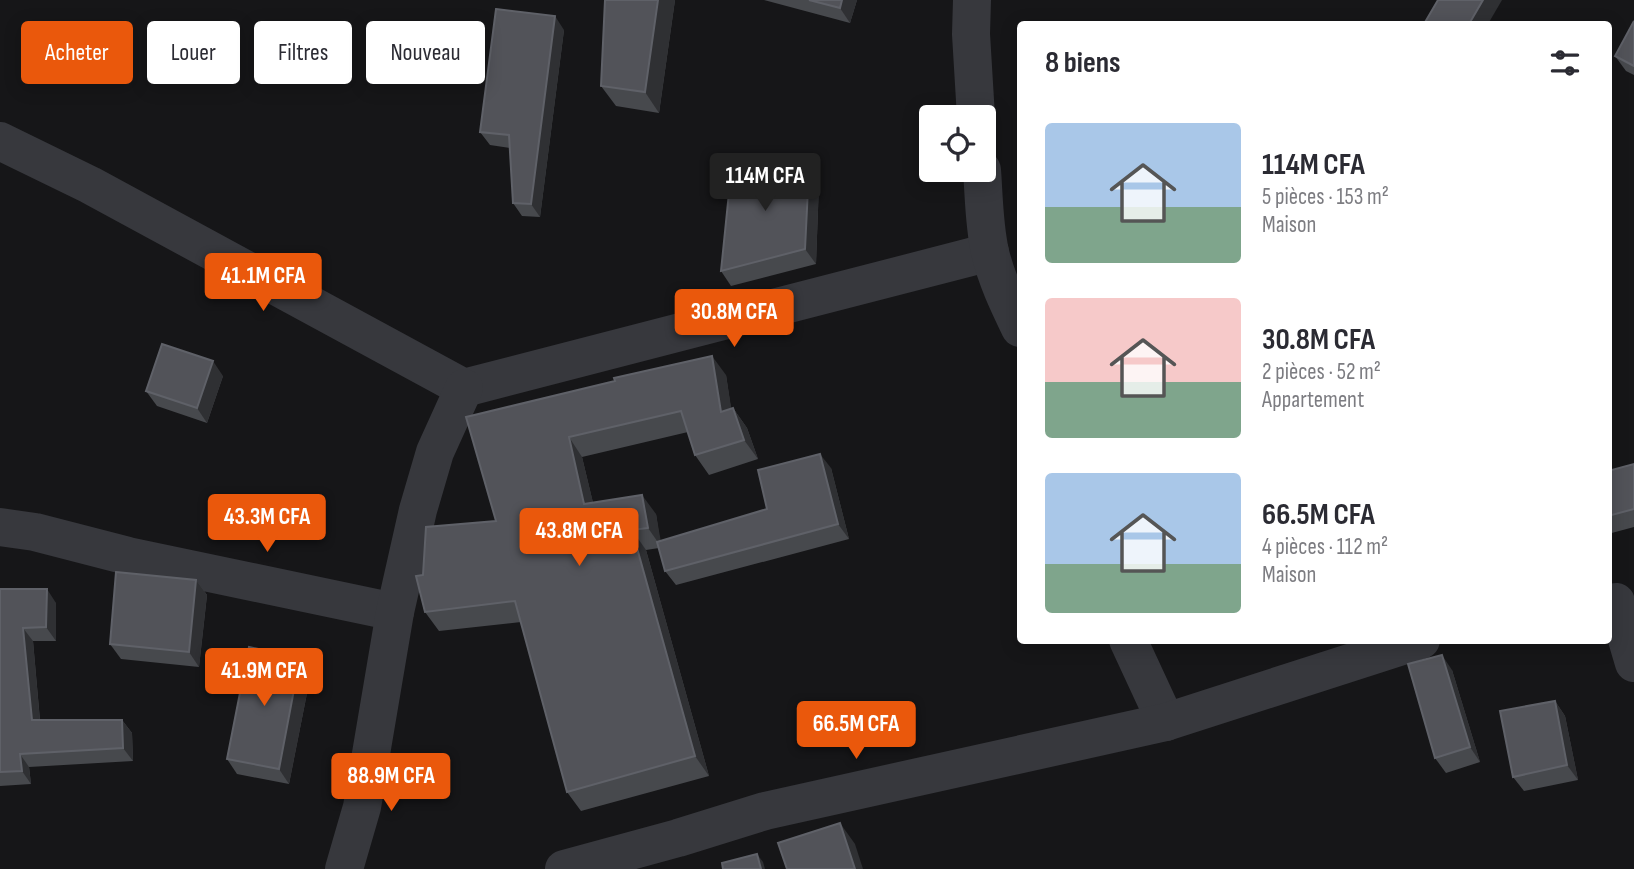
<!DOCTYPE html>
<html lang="fr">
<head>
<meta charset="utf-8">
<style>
	body { margin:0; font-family:"Sofia Sans Condensed",sans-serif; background:#f7f7f7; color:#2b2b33; height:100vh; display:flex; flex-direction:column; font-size:26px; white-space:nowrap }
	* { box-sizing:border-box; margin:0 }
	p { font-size:23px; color:#7c7c81 }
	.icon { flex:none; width:38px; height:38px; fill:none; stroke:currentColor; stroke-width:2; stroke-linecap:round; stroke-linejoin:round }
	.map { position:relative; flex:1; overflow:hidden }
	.side { position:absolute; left:1017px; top:21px; width:595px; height:623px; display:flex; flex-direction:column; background:#fff; border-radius:7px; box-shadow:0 4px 18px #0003 }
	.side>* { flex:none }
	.top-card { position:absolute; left:21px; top:21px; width:665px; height:63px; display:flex; gap:14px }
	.buttons { position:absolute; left:919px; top:105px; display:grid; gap:14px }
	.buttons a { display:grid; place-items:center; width:77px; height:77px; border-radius:7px; background:#fff; box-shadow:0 4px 18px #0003; font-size:35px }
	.price { position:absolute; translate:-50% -60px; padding:0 16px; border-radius:7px; background:#ea580c; color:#fff; font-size:23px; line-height:46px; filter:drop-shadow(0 2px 4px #0008) }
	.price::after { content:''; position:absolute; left:50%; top:42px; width:21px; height:16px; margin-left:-10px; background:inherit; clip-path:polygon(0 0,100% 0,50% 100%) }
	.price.active { background:#222; color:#fff }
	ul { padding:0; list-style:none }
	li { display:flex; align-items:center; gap:21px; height:175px; padding:0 28px }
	li span { display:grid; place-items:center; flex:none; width:196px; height:140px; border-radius:7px; color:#555 }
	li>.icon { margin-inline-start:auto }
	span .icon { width:84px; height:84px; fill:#fffc; stroke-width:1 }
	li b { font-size:30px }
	h2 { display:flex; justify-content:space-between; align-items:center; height:84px; padding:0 28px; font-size:30px }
	.pill { padding:0 24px; border-radius:7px; background:#fff; box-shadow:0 4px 18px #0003; font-size:24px; line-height:63px }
	.pill.active { background:#ea580c; color:#fff }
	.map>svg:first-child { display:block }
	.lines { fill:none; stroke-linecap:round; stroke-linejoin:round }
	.minor { stroke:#37383d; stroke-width:38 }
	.wall { fill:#47494d }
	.shaded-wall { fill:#2f3033 }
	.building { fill:#525359; stroke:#5f6168; stroke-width:2 }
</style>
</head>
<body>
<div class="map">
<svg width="1634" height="869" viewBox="0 0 1634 869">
	<rect width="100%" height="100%" fill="#161618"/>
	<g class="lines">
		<g class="minor">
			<path d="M972,0L971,34L976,117"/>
			<path d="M0,141L90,185L464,388L990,252"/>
			<path d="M982,170C984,197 984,225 990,252C996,278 1008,303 1020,328"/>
			<path d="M0,527L35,532L128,556L395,612"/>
			<path d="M1616,602L1634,663"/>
			<path d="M1128,640L1166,722"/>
			<path d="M344,869L362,807L395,612L418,510L435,452L464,388"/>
			<path d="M564,869L678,838L765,811L1166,722L1421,640"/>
		</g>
	</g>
	<g class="wall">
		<path d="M605,0H675L659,113L616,106L601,86Z"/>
		<path d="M764,0H857L850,23Z"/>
		<path d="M1634,21V75L1626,71L1615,56Z"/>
		<path d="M564,30L540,217L522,216L513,203L510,148L490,145L480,132Z"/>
		<path d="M819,183L816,264L731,286L721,271Z"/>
		<path d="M726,375L731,409L733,408L747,428L758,459L709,475L695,455L688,432L582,457L593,503L656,514L660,541L767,509L831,468L849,539L676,585L665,571L659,548L646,550L709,776L581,811L567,792L521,622L439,631L425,612L423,575L496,521L615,381Z"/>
		<path d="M223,376L207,423L157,406L146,391Z"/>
		<path d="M1634,464V527L1608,534V471Z"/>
		<path d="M196,580L207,595L199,667L121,659L110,644Z"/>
		<path d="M0,589L56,603V641H33L40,720H122L132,733L133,761L29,767L31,784L0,786Z"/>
		<path d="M1452,670L1480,762L1446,773L1435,758Z"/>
		<path d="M311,673L289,784L237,774L227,759Z"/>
		<path d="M1555,701L1565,716L1578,780L1524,791L1513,777Z"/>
	</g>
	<g class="shaded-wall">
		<path d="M658,0H675L659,113L645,92Z"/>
		<path d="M842,0H857L850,23L840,8Z"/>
		<path d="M1483,0H1502L1488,24H1469Z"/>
		<path d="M555,16L564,30L540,217L531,204Z"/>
		<path d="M809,168L819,183L816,264L805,249Z"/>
		<path d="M712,356L726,375L735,432L721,412Z"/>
		<path d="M213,361L223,376L207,423L197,408Z"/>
		<path d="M733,408L747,428L758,459L744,440Z"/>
		<path d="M569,437L582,457L598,523L584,504Z"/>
		<path d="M820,454L831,468L849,539L838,524Z"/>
		<path d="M642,495L656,514L662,548L648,528Z"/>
		<path d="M632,530L646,550L709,776L695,756Z"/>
		<path d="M196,580L207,595L199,667L189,652Z"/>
		<path d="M47,589L56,603V641L46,627Z"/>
		<path d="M23,628L33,641L41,733L32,720Z"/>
		<path d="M1442,655L1452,670L1480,762L1470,747Z"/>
		<path d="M300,658L311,673L289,784L279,769Z"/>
		<path d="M1555,701L1565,716L1578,780L1567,765Z"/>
		<path d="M122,720L132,733L133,761L123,748Z"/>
		<path d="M20,754L29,767L31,784L22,771Z"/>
		<path d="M840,823L855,844L863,869H855Z"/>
		<path d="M757,854L763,862L765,869H761Z"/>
	</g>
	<g class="building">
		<path d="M605,0H658L645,92L601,86Z"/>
		<path d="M809,0H842L840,8Z"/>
		<path d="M1438,0H1483L1469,24H1424Z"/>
		<path d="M496,9L555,16L531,204L513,203L509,135L480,132Z"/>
		<path d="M1634,21V66L1615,56Z"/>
		<path d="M732,163L776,164L809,168L805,249L721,271Z"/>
		<path d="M162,344L213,361L197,408L146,391Z"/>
		<path d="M712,356L721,412L733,408L744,440L695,455L681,411L569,437L584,504L642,495L648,528L632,530L695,756L567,792L515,601L425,612L416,576L423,575L426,527L496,521L466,417L615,381L614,378Z"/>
		<path d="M820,454L838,524L665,571L657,542L767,509L758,470Z"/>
		<path d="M1634,464V509L1608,516V471Z"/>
		<path d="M116,572L196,580L189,652L110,644Z"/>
		<path d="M0,589H47L46,627L23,628L32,720H122L123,748L20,754L22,771L0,772Z"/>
		<path d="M249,647L300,658L279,769L227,759Z"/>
		<path d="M1442,655L1470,747L1435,758L1408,664Z"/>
		<path d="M1555,701L1567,765L1513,777L1500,711Z"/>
		<path d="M840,823L855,869H787L778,843Z"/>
		<path d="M757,854L761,869H723L722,863Z"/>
	</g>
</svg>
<div class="buttons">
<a><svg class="icon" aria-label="locate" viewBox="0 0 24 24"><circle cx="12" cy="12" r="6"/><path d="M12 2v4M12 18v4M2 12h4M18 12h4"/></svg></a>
</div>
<b class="price active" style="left:765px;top:213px">114M CFA</b>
<b class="price" style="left:263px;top:313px">41.1M CFA</b>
<b class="price" style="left:734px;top:349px">30.8M CFA</b>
<b class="price" style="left:267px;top:554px">43.3M CFA</b>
<b class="price" style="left:579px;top:568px">43.8M CFA</b>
<b class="price" style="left:264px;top:708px">41.9M CFA</b>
<b class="price" style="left:856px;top:761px">66.5M CFA</b>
<b class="price" style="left:391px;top:813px">88.9M CFA</b>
<div class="top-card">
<a class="pill active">Acheter</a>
<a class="pill">Louer</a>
<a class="pill">Filtres</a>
<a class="pill">Nouveau</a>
</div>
<section class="side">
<h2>8 biens<svg class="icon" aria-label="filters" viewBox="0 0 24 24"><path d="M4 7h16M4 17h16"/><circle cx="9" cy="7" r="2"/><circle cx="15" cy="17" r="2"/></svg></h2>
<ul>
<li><span style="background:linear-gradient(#a9c7e8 60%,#7fa58c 0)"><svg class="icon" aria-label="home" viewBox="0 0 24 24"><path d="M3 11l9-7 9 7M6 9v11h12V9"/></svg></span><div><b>114M CFA</b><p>5 pièces · 153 m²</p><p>Maison</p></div></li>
<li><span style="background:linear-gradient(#f6c9c9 60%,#7fa58c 0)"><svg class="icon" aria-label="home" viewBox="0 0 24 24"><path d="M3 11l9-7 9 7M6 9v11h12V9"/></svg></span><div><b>30.8M CFA</b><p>2 pièces · 52 m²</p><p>Appartement</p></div></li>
<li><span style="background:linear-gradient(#a9c7e8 65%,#7fa58c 0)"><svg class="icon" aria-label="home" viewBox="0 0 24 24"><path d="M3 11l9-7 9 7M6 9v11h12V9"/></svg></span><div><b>66.5M CFA</b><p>4 pièces · 112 m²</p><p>Maison</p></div></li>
</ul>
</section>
</div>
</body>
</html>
